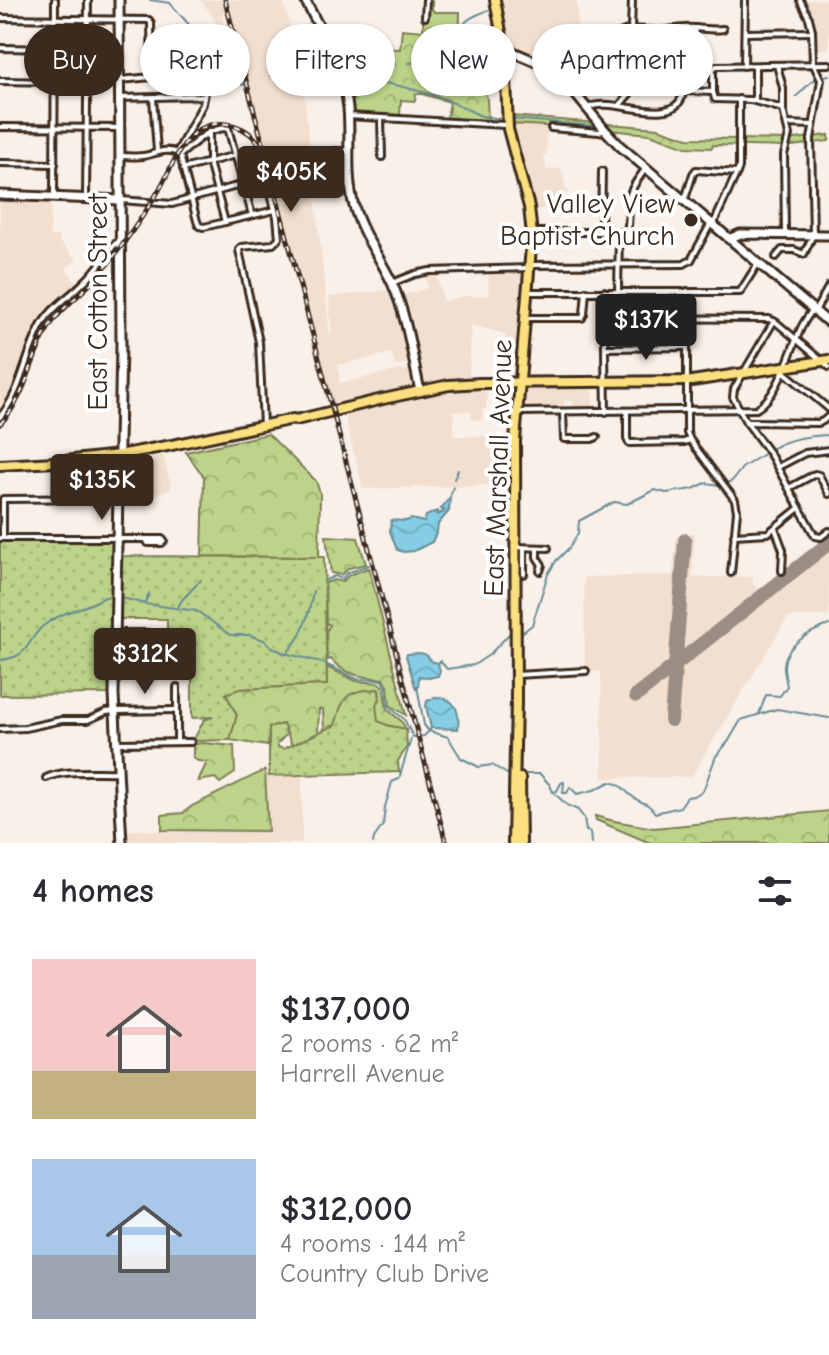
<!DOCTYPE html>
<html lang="en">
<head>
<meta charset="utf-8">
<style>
	body { margin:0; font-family:"Comic Neue",sans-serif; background:#f2f2f3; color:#2b2b33; height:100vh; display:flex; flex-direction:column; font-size:30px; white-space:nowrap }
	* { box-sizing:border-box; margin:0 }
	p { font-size:26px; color:#7c7c81 }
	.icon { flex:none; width:44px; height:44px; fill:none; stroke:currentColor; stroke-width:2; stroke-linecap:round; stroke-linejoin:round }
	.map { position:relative; height:843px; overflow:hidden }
	.side { display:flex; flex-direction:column; background:#fff; flex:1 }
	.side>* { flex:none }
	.top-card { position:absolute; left:24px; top:24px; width:782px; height:72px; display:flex; gap:16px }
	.price { position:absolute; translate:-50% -68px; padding:0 18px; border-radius:8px; background:#3b2a1e; color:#fff; font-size:26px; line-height:52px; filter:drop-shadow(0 2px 4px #0008) }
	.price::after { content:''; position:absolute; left:50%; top:48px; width:24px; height:18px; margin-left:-12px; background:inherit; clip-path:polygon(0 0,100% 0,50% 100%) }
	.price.on { background:#222; color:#fff }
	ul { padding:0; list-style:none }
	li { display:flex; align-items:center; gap:24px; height:200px; padding:0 32px }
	li span { display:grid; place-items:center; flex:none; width:224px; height:160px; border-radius:0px; color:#555 }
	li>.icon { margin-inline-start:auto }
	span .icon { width:96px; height:96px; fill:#fffc; stroke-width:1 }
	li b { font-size:34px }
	h2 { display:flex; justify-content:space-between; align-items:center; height:96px; padding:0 32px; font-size:34px }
	.chip { padding:0 28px; border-radius:36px; background:#fff; box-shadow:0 2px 6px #0004; font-size:28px; line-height:72px }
	.chip.on { background:#3b2a1e; color:#fff }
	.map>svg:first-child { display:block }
	.built { fill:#f2dfcf }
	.grass { fill:url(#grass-dots); stroke:#7c7e54; stroke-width:2 }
	.forest { fill:url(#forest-crowns); stroke:#7c7e54; stroke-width:2 }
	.water { fill:url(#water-waves); stroke:#678c95; stroke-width:2 }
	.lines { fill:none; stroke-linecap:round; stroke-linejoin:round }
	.stream { stroke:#678c95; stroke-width:2 }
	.runway { stroke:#9a8d84; stroke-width:14 }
	.street-casing { stroke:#3b2a1e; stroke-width:10 }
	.secondary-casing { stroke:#3b2a1e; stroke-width:13 }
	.primary-casing { stroke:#3b2a1e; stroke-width:14 }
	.street { stroke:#fff; stroke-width:4 }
	.secondary { stroke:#fff; stroke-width:7 }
	.primary { stroke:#fce080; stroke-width:8 }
	.rail-casing { stroke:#3b2a1e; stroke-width:5 }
	.rail { stroke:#fff; stroke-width:2; stroke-dasharray:6; stroke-linecap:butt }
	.poi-dot { fill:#3b2a1e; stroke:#fff; stroke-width:3 }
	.labels { text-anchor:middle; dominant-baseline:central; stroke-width:8; stroke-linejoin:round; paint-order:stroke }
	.poi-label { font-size:28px; fill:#3b2a1e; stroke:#fff; text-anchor:end }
	.street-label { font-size:28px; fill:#3b2a1e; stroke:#fff }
</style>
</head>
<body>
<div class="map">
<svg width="829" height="843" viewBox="0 0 829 843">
	<defs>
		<pattern id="grass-dots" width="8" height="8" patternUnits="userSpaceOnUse" patternTransform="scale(2)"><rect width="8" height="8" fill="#bcd389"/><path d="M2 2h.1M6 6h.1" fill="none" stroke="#a2b576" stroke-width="1.8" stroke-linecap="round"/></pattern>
		<pattern id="forest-crowns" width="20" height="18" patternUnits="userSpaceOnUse" patternTransform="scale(2)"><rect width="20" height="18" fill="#bcd389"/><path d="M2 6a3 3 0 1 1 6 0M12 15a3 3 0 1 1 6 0" fill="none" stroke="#a2b576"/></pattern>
		<pattern id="water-waves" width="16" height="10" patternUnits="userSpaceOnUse" patternTransform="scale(2)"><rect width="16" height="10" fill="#84cde4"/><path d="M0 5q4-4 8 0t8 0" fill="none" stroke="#73b0c3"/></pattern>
	</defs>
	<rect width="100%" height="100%" fill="#f9f0e9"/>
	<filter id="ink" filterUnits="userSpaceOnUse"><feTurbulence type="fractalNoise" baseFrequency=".0125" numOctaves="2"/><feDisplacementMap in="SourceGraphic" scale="16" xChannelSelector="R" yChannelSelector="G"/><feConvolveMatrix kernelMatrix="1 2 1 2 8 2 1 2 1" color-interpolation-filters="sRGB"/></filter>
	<g filter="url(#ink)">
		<g class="built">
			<path d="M200,0H283L302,76L330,336L332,335L329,297L391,290L398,312L409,363L395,366L392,353L338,365L340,383L411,368L415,384L413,386L330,405L267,168L262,152L255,141L260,139L229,25L223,10L222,56L221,66H217V26L211,13Z"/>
			<path d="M499,0H577L578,40L557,41V68L508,45Z"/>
			<path d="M803,0H829V49L814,50L811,16Z"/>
			<path d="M512,124L547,127L546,155H543L547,170L561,168L567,193L558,196V207L533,210Z"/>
			<path d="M0,200L51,202L50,236H59V241L77,260L66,268L77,284L58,297L44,311L19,378L6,405H0Z"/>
			<path d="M526,271L514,378H498L506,334L471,325L469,378L422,384L402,296L428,288L425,276L437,275L443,301L464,296H488L489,272Z"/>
			<path d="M524,388L593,389V409L573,410V401H564V410H521L522,389Z"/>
			<path d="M464,389H487L486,409H483L482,420H472L471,411H454V436H503V443L506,444V473H499L498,485L363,489L344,413L442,392Z"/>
			<path d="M163,455L172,489L123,502L124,464Z"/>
			<path d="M695,533L692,577H753V584L758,590L829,536V616L788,617L691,777L603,778L601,671L523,677V673L585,669L584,577L673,575L676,537Z"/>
			<path d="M267,776H302V843H125L126,830L267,831Z"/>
		</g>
		<g class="grass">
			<path d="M0,540L113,541L114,556L324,557L327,685L239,689L226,694L237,715L230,740L193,741L204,720L213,717L192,718V664H177V643H167V619H112L110,694L0,695Z"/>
			<path d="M379,689L380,699L376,705L387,725L406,729L407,747L398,761L399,772L269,776V727L283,724L287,734L277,744L278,747L283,749L335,725C344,691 344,691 379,689Z"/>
		</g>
		<g class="forest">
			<path d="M424,0H432V9L434,12H460L459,84L484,82L487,99L488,121L447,118L450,102L422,94H416L415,101L401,100L400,115L352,113L349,92L342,65L373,66V48L400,49L402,29L423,31Z"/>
			<path d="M511,116L658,128L688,138L787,140L829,135V141L785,147L713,145L712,148L686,147L650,134L609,130L512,124Z"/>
			<path d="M268,434L316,481L320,493L319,557L202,556L204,477L186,452Z"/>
			<path d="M326,536L358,538L366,564L349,568L341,575L331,573Z"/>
			<path d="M368,568H369L406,715L390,705L388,686L384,679C363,677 345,676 331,659L327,660L326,632L330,625L326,623L325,583L334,580L342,582L349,575Z"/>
			<path d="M327,667L356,681L379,683L383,686L387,709L401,721L406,729L387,725L378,721L376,705L380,700L379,689C346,691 344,694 335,725L324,730L323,709H319L318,733L292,745L283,724L269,727L268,746L230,740L237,715L226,694L239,689L327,685Z"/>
			<path d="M203,743L234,746L235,773L220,783L215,778L198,781L207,762L198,761L193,758V744Z"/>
			<path d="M265,770L268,831L162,830V815L183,813L192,806Z"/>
			<path d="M829,811V843H650L596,820L595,816L614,821L654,828Z"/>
		</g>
		<g class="water">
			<path d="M456,41L457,44C448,49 448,60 448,69L456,72V75L430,67L423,63C428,42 438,44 456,41Z"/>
			<path d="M450,497L449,511L438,524L437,531L432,542L414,551L404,552L397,550L390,531L391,520L406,521L411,519L424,522L426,516L437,511L438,513L436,515L441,513L444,510L441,509Z"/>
			<path d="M418,653C425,653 428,655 431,661L438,663L440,671L438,676L429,678L419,676L418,688L416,689L406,656L407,654Z"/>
			<path d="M437,697C456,698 460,712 458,729L431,728L426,706L427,701Z"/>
		</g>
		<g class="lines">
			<g class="stream">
				<path d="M150,0L170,3L206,44L211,56L217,60"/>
				<path d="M457,41C462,35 461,29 465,23C470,16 481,14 488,10"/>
				<path d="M340,58L348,59L364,77"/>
				<path d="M223,60L233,64L242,85L245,84"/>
				<path d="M409,63L421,61"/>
				<path d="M270,76L323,60L330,59"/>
				<path d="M824,76L829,75"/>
				<path d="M367,79L372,82C399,84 423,92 449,100"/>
				<path d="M795,97C804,92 807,82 818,78"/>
				<path d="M452,102L481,116L503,119"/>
				<path d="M512,119L595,126"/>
				<path d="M771,449C789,438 808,436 829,435"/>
				<path d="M454,479L458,470"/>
				<path d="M727,483L732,481L742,468L765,453"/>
				<path d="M451,494L453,487"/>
				<path d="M326,580L335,576L342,579L347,573L369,565"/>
				<path d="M199,582L201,580"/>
				<path d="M119,597L145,604L197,611L230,635H249L264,640L272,647L284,653L321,662L357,679L383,680L386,687L388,706L404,719L413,737L424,736L429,731L424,725L417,686"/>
				<path d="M145,603L149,593"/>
				<path d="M178,607L182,600L197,584"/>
				<path d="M520,632H523L532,625L548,574L556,561L570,547L578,533L579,521L614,502L627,504L655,490L666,493L693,489L706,483L720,485"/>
				<path d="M286,654C302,638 310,612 313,591"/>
				<path d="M0,660C31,657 25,642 43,626C59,613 78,610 95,602C103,599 104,595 113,596"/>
				<path d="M438,663L440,661L447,669L474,665L489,655L511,632"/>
				<path d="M759,714L766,695L780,696L787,686C786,680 784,673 784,667C784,645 811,631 829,625"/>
				<path d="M431,728L429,731L448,737L461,758L479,767L492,765L507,774H511"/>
				<path d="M523,774H540L550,785L553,792L557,791L561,783L564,782L563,793H567L570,787L577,794L594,790L610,782C624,785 622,789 633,797C643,805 646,800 655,813L680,807L687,797L694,796L703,791L716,756L728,742L741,720L777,709L829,718"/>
				<path d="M555,794L567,805L578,810L584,818L586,831L590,832L591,843"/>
				<path d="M373,843L374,838L383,825L385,807L392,782L399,779L411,739"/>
			</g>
			<g class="runway">
				<path d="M636,696L829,543"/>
				<path d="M671,720L685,540"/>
			</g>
			<defs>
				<g id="street">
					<path d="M425,17L426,0"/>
					<path d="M0,18L149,20L151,23L152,77L120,80"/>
					<path d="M631,30L632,0"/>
					<path d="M745,33L812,32"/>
					<path d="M580,42V65"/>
					<path d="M0,48L117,50"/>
					<path d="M777,65L783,88V110L789,135L784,155L785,233"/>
					<path d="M744,66L745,0"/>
					<path d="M755,66V99"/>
					<path d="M558,73L573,66L579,65L620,77L674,82C680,85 684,89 682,97C671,128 610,95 588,108"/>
					<path d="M613,75C614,65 610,46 616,37C625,25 647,31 659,31C668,31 676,28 685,28C698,27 710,31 723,29"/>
					<path d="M0,81L118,83"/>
					<path d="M684,91L713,92"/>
					<path d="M713,92V70L716,66L829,64"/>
					<path d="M713,92L715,99L751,100L783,109"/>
					<path d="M120,98L191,96L204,97"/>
					<path d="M153,98L157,151"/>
					<path d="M619,106L641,80L690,41L696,28"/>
					<path d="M348,116L505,125"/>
					<path d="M381,118L382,157"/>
					<path d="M787,124L812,125"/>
					<path d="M0,127L120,128"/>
					<path d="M551,128L599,132L605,130"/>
					<path d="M209,132V162L225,222"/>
					<path d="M336,151H348"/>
					<path d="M177,152L203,104L206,86"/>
					<path d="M180,155L197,221L199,226L204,227L275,210"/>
					<path d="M180,155C195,143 207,128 228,128L252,215"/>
					<path d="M121,156C128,156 136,157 143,156C156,154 165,147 178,153"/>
					<path d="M0,163L55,164"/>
					<path d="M183,169L251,151H257L261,155L277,217L279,238L273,244L241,247L239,250L259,342L263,425"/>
					<path d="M54,197L55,0"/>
					<path d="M86,198L88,0"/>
					<path d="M685,199L693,174L696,170L737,173"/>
					<path d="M121,200L172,204L244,184"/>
					<path d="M714,223L739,168V99"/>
					<path d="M532,232H626C631,222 627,210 629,198C631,187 639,178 646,168"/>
					<path d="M601,232L602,171"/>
					<path d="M776,257L782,250H794L804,254L813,235L811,139L821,80L813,63L812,30L809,18L800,0"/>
					<path d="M530,265L684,264L691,260L711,223"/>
					<path d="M392,283L415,274L430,271L528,268"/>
					<path d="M604,291L606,412"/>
					<path d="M687,291V433L690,440L735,500L737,511L731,573"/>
					<path d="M530,292H740L757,265"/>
					<path d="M618,292L619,233"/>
					<path d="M815,311L829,286"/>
					<path d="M527,318H582L584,314L586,291"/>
					<path d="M605,318L769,319L777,323L829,367"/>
					<path d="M774,321L734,389L733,397L745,420L770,454L815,536L821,537L829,531"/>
					<path d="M605,348L687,347"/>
					<path d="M783,371L829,409"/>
					<path d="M627,411V439L629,443L684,442L690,440"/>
					<path d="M519,412L756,409C779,397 791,348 802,326C805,320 809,315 813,309"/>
					<path d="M563,412L564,439H592L597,437"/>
					<path d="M0,417C24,388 25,351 44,321C54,305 71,296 84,282C96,271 105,257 115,244L120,241"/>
					<path d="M746,422L818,423L823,421L829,416"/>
					<path d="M778,467L805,453L829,450"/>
					<path d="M789,488L815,474L819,475L829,494"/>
					<path d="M775,528L783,550L782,571"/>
					<path d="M734,535L768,533L799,508"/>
					<path d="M0,538H117"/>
					<path d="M3,538V499L118,498"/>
					<path d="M117,539H162L164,541L162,543H148L146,539"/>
					<path d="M515,547L548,548"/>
					<path d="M524,548V574"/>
					<path d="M537,548V557L542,565L540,571"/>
					<path d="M115,633H148"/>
					<path d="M516,675L586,671"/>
					<path d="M177,687V742"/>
					<path d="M0,729L25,728L62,720H88L106,712L115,711L177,710"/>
					<path d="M117,743L191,742"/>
					<path d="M46,778C63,769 99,773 119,772"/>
				</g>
				<g id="secondary">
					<path d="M119,0L121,344L114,694L122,843"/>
					<path d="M305,0C323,35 344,69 348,108C351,141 345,174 354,206C362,235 380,257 392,283C407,316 412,355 420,391"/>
					<path d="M504,48L546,66L558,73L605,130L620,146L829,323"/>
					<path d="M0,195L120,200"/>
					<path d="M729,239L740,234L829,235"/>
				</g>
				<g id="primary">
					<path d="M495,0L505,53L508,129L529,207L532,235L515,441L516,701L513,843"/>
					<path d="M0,465L55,462L119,455L172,445L293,419L296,420L383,399L449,385L480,383L692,381L829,360"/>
					<path d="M520,778L521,843"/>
				</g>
			</defs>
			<use href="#street" class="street-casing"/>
			<use href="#secondary" class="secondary-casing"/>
			<use href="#primary" class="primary-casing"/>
			<use href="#street" class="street"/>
			<use href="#secondary" class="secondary"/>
			<use href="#primary" class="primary"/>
			<defs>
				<g id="rail">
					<path d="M225,0L446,843"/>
					<path d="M0,424C28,395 29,360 49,327C61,308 80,295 95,279C117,254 138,224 156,195C169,175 178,143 199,130C222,116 249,126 262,148"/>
				</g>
			</defs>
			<use href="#rail" class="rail-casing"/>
			<use href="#rail" class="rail"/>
		</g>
	</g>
	<circle class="poi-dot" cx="691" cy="220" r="8"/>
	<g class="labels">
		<g class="poi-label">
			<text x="675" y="204">Valley View<tspan x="675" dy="32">Baptist Church</tspan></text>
		</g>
		<g class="street-label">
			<text transform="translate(98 302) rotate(-90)">East Cotton Street</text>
			<text transform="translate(498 468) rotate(-88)">East Marshall Avenue</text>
		</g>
	</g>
</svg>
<b class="price" style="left:291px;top:214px">$405K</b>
<b class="price on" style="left:646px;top:362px">$137K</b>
<b class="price" style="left:102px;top:522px">$135K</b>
<b class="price" style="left:145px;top:696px">$312K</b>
<div class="top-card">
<a class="chip on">Buy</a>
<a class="chip">Rent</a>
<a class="chip">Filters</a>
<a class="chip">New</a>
<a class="chip">Apartment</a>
</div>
</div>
<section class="side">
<h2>4 homes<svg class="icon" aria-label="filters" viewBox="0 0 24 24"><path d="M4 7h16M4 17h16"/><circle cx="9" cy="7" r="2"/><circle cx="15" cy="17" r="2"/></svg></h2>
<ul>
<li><span style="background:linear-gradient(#f6c9c9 70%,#c2b280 0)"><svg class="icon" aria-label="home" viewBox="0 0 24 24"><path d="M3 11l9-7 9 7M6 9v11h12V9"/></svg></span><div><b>$137,000</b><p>2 rooms · 62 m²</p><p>Harrell Avenue</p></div></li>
<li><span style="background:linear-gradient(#a9c7e8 60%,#9aa5b1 0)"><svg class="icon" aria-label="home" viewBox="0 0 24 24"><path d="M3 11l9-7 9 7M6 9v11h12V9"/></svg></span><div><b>$312,000</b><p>4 rooms · 144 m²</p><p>Country Club Drive</p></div></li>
</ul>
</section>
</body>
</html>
